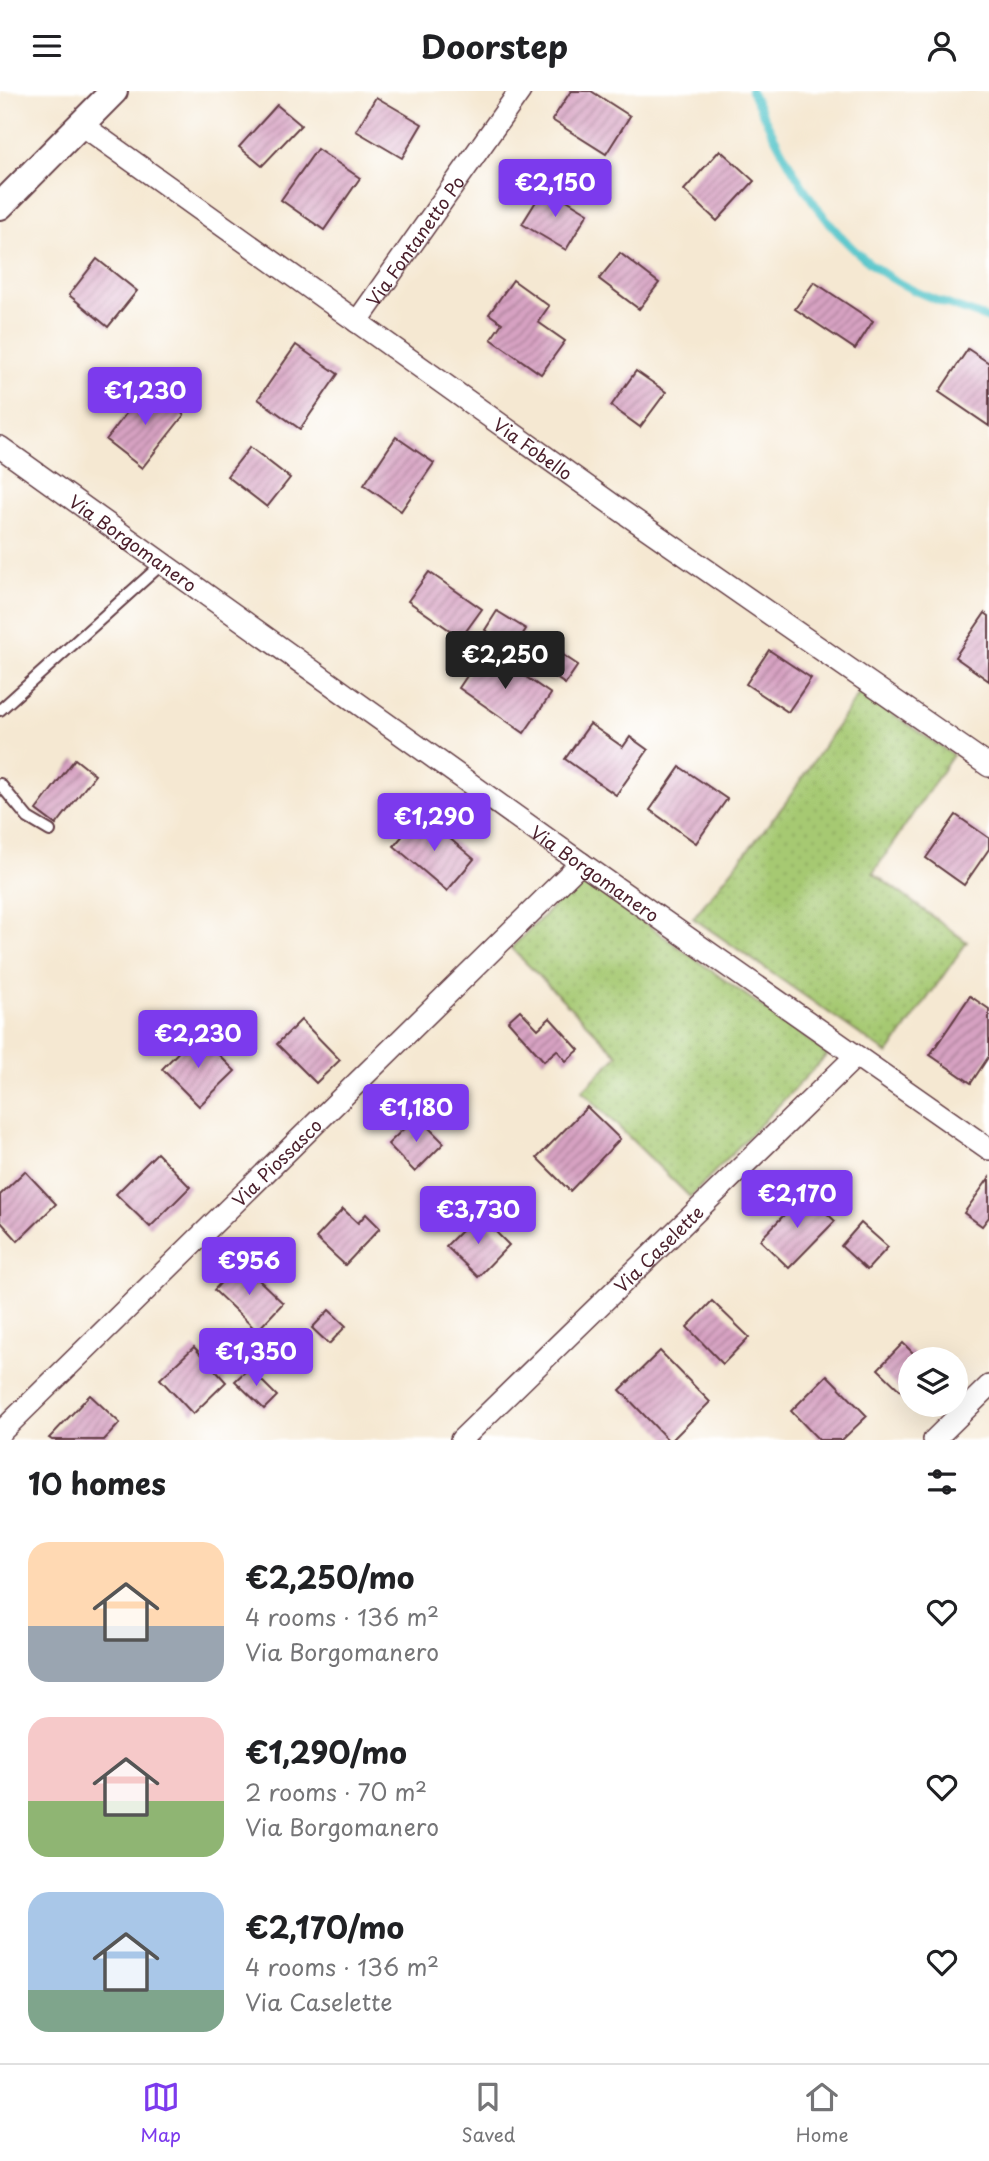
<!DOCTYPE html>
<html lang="en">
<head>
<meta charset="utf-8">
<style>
	body { margin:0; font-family:"Playpen Sans",sans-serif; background:#f2f2f2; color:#202124; height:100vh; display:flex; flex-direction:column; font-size:26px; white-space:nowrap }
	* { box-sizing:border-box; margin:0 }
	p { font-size:23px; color:#757577 }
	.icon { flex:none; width:38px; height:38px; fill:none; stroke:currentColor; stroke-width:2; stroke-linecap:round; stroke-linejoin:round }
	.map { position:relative; height:1349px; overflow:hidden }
	.side { display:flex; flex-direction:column; background:#fff; flex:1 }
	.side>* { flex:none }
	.buttons { position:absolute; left:898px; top:1256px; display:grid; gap:14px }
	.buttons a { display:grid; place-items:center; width:70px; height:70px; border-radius:50%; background:#fff; box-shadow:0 7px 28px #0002; font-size:35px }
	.price { position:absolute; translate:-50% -60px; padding:0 16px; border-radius:7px; background:#7c3aed; color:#fff; font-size:23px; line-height:46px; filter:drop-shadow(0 2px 4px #0008) }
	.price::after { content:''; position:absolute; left:50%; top:42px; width:21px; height:16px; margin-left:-10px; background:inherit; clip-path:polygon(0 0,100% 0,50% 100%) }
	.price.on { background:#222; color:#fff }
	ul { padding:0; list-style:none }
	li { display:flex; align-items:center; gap:21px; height:175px; padding:0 28px }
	li span { display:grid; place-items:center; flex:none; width:196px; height:140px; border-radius:21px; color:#555 }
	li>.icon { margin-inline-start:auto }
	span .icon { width:84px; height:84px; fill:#fffc; stroke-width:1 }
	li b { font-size:30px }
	h2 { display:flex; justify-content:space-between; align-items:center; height:84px; padding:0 28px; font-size:30px }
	header { display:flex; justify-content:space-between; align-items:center; height:91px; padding:0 28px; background:#fff; font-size:32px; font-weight:700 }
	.tabs { display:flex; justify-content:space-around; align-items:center; height:98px; border-top:2px solid #e0e0e0; background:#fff; font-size:19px; color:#757577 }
	.tabs a { display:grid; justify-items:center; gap:4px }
	.tabs .on { color:#7c3aed }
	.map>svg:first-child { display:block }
	.grass { fill:url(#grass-dots); stroke:#78744e; stroke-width:2 }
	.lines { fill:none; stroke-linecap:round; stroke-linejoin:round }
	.stream { stroke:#58c6cb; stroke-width:8 }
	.building { fill:url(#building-hatch) }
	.service-casing { stroke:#643d44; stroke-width:14 }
	.minor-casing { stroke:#643d44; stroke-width:24 }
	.tertiary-casing { stroke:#643d44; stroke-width:30 }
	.service { stroke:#fff; stroke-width:10 }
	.minor { stroke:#fff; stroke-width:21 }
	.tertiary { stroke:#fff; stroke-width:26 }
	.labels { text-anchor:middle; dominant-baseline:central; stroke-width:6; stroke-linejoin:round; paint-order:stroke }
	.street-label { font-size:18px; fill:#4a1f2b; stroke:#fff }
</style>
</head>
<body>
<header><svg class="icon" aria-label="menu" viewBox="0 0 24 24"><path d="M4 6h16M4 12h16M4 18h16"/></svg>Doorstep<svg class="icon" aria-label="person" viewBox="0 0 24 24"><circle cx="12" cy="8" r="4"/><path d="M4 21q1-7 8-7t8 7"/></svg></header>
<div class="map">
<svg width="989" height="1349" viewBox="0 0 989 1349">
	<defs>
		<pattern id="grass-dots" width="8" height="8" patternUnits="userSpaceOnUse" patternTransform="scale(1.75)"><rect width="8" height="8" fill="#a6c972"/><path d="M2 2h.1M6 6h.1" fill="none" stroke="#90ac63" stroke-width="1.8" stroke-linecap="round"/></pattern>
		<pattern id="building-hatch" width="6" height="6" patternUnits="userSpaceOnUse" patternTransform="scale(1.75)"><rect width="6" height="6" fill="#d7a2c2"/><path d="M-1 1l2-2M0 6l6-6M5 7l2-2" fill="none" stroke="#b0839e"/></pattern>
	</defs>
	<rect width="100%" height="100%" fill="#fff"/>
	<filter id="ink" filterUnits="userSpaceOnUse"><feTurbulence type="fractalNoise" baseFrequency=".0143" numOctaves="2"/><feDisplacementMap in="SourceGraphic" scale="14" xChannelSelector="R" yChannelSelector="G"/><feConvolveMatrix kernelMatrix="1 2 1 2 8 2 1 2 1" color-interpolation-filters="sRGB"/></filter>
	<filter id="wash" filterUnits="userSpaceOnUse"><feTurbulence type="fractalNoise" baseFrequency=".00686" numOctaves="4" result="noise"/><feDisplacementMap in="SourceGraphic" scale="28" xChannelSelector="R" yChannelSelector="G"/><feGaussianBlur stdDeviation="1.57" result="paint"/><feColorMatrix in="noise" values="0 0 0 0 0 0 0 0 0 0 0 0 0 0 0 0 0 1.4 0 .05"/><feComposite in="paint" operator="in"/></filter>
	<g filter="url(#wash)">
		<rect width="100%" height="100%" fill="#f5e8d2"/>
		<g class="grass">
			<path d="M860,601L953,664L873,782L967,851L888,963L693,827L784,714Z"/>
			<path d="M582,787L828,963L690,1106L582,1000L618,964L511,857Z"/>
		</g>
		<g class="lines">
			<path class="stream" d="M751,0C789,75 829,158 909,197C934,210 963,218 989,228"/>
		</g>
		<g id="blocks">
			<g class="building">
				<path d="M571,0H591L630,25L606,63L552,29Z"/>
				<path d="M376,6L422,33L402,67L356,40Z"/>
				<path d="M277,14L301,34L262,75L239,56Z"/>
				<path d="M317,58L360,87L324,139L281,109Z"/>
				<path d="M720,59L754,90L717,130L684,99Z"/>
				<path d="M545,96L588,122L566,159L522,133Z"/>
				<path d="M620,162L659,192L639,218L599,188Z"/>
				<path d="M97,168L137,200L108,236L69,204Z"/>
				<path d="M513,189L549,215L538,231L565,250L541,283L491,248L502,232L489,223Z"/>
				<path d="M814,191L873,230L855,258L795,218Z"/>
				<path d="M296,254L338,283L300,338L258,308Z"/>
				<path d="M968,258L989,272V335L939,301Z"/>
				<path d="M636,280L666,301L640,336L611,315Z"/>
				<path d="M147,295L184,324L142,377L106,349Z"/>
				<path d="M396,346L434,372L401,420L364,394Z"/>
				<path d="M250,356L290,387L267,416L227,385Z"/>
				<path d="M429,481L482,518L461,547L408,510Z"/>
				<path d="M497,520L526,538L514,557L485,539Z"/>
				<path d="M985,522L989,525V590L955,566Z"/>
				<path d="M548,554L578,574L565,593L535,572Z"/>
				<path d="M485,558L551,603L524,642L459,597Z"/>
				<path d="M769,559L811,587L788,621L746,593Z"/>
				<path d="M590,633L623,656L630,646L648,659L616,704L565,668Z"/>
				<path d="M75,668L95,684L56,734L36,719Z"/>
				<path d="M680,676L727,708L696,752L650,719Z"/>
				<path d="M421,723L474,768L447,800L394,755Z"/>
				<path d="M956,724L989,747V758L964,794L926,767Z"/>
				<path d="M970,905L989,918V965L971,992L930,964Z"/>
				<path d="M520,919L538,938L550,927L579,959L566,970L557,959L544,970L508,930Z"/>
				<path d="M301,929L340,969L316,992L277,953Z"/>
				<path d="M197,942L235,980L199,1015L162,978Z"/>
				<path d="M587,1016L620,1048L570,1100L537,1067Z"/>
				<path d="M417,1025L444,1052L415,1081L388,1053Z"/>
				<path d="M157,1062L190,1096L150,1136L116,1103Z"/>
				<path d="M25,1080L56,1113L18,1150L0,1130V1104Z"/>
				<path d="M989,1087V1126L982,1135L964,1122Z"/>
				<path d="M805,1102L835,1130L789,1177L760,1149Z"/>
				<path d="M343,1118L358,1132L366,1123L380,1137L345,1174L316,1147Z"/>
				<path d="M478,1123L509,1154L478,1186L446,1155Z"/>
				<path d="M861,1132L888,1156L867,1179L841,1155Z"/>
				<path d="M240,1171L283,1212L257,1240L214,1199Z"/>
				<path d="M712,1210L749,1246L723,1273L687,1236Z"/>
				<path d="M329,1219L346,1235L329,1253L312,1237Z"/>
				<path d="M903,1252L920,1269H910V1309L878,1278Z"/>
				<path d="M194,1256L226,1291L193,1323L160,1288Z"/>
				<path d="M660,1260L710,1311L672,1349H668L620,1299Z"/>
				<path d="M249,1277L277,1305L264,1318L235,1290Z"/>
				<path d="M827,1284L867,1325L842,1349H819L791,1320Z"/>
				<path d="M90,1304L120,1332L104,1349H52L49,1347Z"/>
			</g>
		</g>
	</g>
	<g filter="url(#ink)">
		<use href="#blocks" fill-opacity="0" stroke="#643d44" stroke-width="2"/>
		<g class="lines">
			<defs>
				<g id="service">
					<path d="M0,619L163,472"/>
					<path d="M0,693L28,727L50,740"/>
				</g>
				<g id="minor">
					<path id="s1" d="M82,34L613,414L989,675"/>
					<path id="s2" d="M357,231L520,0"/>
					<path id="s3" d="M0,356L581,772L989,1058"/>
					<path id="s4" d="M0,1342L581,772"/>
					<path id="s5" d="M461,1349L855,966"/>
					<path d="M934,1349L989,1295"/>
				</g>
				<path id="tertiary" d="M0,115L114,0"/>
			</defs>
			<use href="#service" class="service-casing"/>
			<use href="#minor" class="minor-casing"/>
			<use href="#tertiary" class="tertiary-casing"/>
			<use href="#service" class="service"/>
			<use href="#minor" class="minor"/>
			<use href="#tertiary" class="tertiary"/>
		</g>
	</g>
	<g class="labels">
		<g class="street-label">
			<text stroke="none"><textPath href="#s2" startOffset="100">Via Fontanetto Po</textPath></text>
			<text stroke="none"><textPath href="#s1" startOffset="555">Via Fobello</textPath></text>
			<text stroke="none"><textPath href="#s3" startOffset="164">Via Borgomanero</textPath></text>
			<text stroke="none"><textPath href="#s3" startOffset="732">Via Borgomanero</textPath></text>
			<text stroke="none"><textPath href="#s4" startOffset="387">Via Piossasco</textPath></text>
			<text stroke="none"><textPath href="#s5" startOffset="275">Via Caselette</textPath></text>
		</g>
	</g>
</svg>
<div class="buttons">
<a><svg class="icon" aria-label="layers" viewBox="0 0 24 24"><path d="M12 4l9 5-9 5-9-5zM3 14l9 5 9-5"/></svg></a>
</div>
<b class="price" style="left:555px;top:128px">€2,150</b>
<b class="price" style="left:145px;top:336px">€1,230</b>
<b class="price on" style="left:505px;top:600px">€2,250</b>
<b class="price" style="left:434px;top:762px">€1,290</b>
<b class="price" style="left:198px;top:979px">€2,230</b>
<b class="price" style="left:416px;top:1053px">€1,180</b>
<b class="price" style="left:797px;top:1139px">€2,170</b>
<b class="price" style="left:478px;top:1155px">€3,730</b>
<b class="price" style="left:249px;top:1206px">€956</b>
<b class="price" style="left:256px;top:1297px">€1,350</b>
</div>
<section class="side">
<h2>10 homes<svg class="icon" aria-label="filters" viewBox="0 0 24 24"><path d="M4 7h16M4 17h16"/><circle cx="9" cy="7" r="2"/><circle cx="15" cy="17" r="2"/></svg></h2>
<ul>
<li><span style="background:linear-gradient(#ffd9b3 60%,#9aa5b1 0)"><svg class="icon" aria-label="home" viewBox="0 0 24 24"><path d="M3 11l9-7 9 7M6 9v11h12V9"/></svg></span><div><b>€2,250/mo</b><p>4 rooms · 136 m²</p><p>Via Borgomanero</p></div><svg class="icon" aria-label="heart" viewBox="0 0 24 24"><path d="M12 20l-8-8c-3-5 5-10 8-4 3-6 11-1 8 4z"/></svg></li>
<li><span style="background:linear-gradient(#f6c9c9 60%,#8fb573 0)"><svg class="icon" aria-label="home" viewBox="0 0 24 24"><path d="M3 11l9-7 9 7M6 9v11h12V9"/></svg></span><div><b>€1,290/mo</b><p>2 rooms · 70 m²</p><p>Via Borgomanero</p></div><svg class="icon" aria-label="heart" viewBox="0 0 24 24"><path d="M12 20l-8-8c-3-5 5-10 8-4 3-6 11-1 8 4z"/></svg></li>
<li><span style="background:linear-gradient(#a9c7e8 70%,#7fa58c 0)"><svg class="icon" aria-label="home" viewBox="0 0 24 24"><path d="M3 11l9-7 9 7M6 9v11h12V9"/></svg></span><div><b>€2,170/mo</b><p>4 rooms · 136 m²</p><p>Via Caselette</p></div><svg class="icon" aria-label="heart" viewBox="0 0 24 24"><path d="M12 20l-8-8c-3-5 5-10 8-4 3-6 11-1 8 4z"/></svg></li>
</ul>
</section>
<nav class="tabs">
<a class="on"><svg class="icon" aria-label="map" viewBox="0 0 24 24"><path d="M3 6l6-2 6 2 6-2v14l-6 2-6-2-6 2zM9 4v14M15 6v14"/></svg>Map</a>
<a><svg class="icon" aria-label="saved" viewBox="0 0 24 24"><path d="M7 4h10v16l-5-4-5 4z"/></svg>Saved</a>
<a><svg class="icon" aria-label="home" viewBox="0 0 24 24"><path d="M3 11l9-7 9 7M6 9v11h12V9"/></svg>Home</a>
</nav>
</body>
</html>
